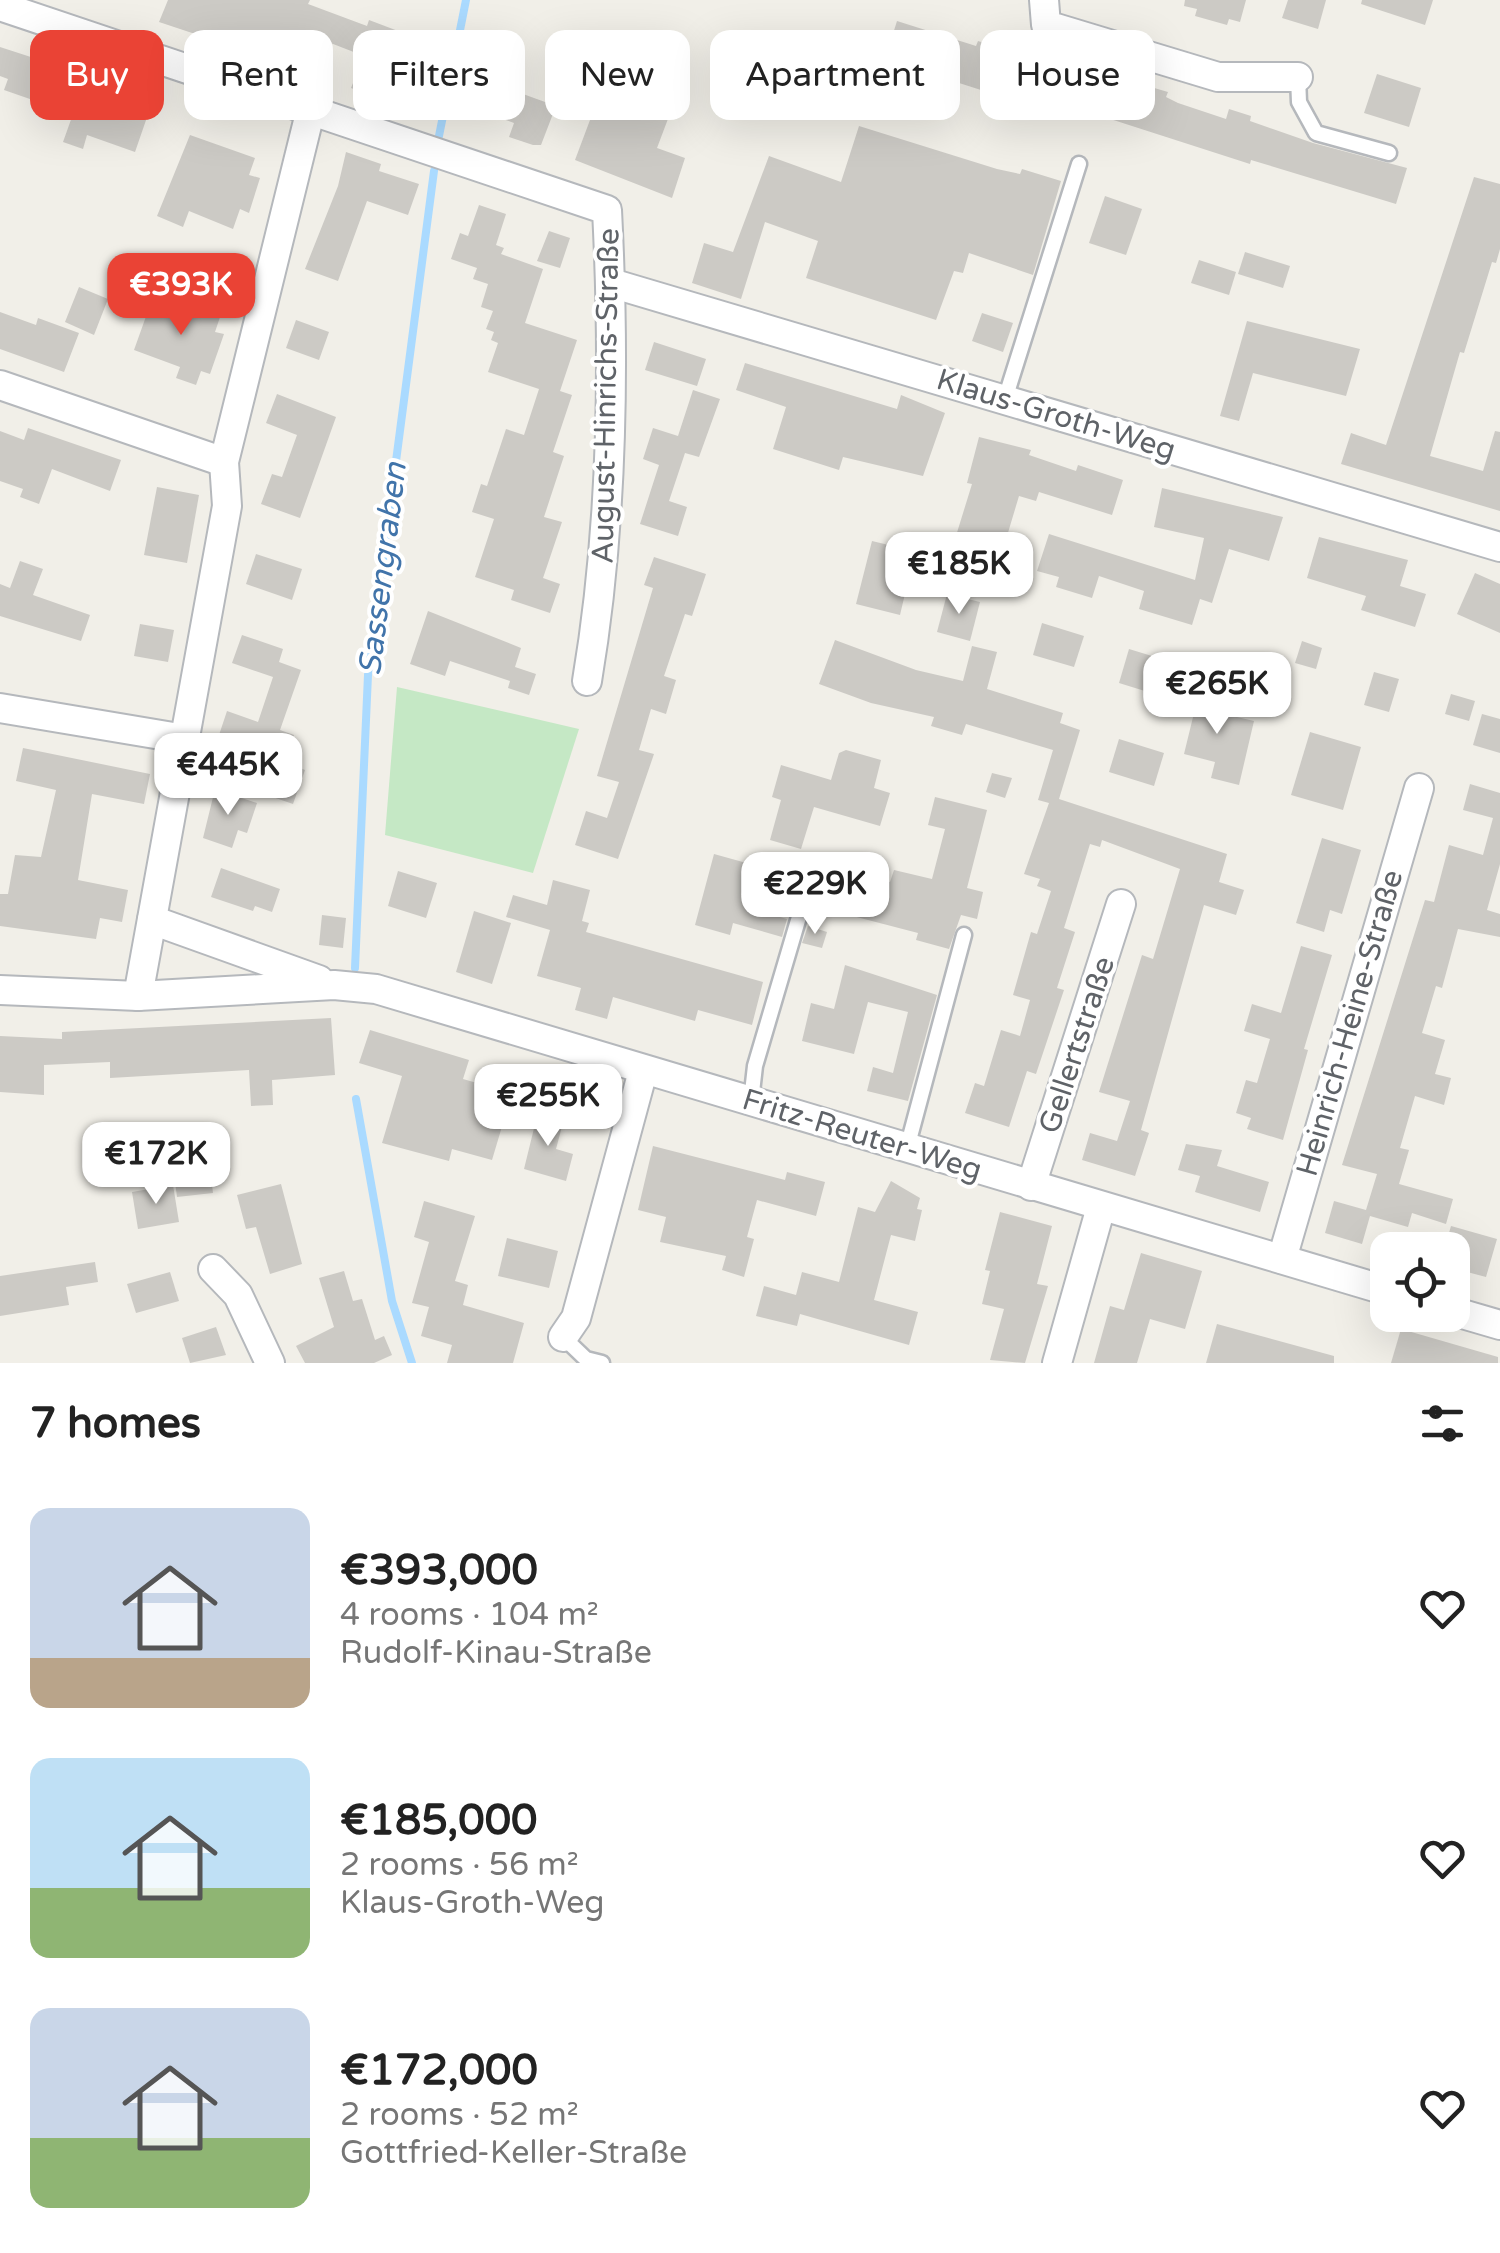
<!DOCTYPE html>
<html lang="en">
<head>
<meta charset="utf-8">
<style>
	body { margin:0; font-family:"Varela Round",sans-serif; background:#f2f2f2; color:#222; height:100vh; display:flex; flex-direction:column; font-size:38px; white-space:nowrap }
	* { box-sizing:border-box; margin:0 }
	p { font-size:32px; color:#767676 }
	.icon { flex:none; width:55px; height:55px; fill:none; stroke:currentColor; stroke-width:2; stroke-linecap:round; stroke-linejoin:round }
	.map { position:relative; height:1363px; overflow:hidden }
	.panel { display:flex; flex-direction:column; background:#fff; flex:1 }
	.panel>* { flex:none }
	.guide { position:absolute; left:30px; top:30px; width:1440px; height:90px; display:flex; gap:20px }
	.tools { position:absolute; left:1370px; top:1232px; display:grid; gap:20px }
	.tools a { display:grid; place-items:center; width:100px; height:100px; border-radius:20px; background:#fff; box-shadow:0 10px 40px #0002; font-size:50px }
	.price { position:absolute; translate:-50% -85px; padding:0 22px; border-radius:20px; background:#fff; color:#222; font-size:32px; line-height:65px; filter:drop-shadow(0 2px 5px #0008) }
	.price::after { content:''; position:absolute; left:50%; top:60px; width:30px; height:22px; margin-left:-15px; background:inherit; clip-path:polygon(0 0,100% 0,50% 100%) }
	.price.current { background:#ea4335; color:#fff }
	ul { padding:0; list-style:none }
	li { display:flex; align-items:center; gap:30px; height:250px; padding:0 30px }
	li span { display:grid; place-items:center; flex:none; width:280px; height:200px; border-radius:20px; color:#555 }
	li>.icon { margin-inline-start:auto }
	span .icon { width:120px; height:120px; fill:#fffc; stroke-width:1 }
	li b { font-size:42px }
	h2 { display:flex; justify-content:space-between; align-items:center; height:120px; padding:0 30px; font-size:42px }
	.pill { padding:0 35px; border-radius:20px; background:#fff; box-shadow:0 10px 40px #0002; font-size:35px; line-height:90px }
	.pill.current { background:#ea4335; color:#fff }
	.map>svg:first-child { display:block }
	.green { fill:#c5e8c5 }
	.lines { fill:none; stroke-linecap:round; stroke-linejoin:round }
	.stream { stroke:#aadaff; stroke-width:8 }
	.building { fill:#cccac5 }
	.lane-casing { stroke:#b5b8bc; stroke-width:19 }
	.street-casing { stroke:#b5b8bc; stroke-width:32 }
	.lane { stroke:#fff; stroke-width:14 }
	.street { stroke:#fff; stroke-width:28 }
	.labels { text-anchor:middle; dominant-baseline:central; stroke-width:8; stroke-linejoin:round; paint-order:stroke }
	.street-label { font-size:30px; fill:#5f6368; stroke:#fff }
	.water-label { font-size:32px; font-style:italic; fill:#4174aa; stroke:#fff }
</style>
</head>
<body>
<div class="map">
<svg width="1500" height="1363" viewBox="0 0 1500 1363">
	<rect width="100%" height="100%" fill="#f1efe8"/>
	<path class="green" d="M397,687L579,729L533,873L385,835Z"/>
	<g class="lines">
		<g class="stream">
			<path d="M439,136L466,0"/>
			<path d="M355,968L368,675L434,171"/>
			<path d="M356,1099L392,1301L412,1363"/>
		</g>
	</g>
	<g class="building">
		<path d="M168,0H310L308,4L367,26L369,20L406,34L402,45L461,68L465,60L505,75L501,86L556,106L541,145H533L509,137L514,123L450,100L453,90L397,68L385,100L351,88L364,56L328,42L316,74L159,22Z"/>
		<path d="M1185,0H1246L1240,22L1229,19L1227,25L1195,16L1197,9L1184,6Z"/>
		<path d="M1288,0H1326L1318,29L1282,18Z"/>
		<path d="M1362,0H1433L1425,25L1361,4Z"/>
		<path d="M897,21L976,46L978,41L1128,88L1143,90L1144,85L1168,92L1166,97L1178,103L1226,119L1229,109L1251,116L1250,121L1313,143L1407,168L1396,204L1251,160L1250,164L1042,97L1040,102L983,83L981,90L937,76L933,90L898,79L903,65L885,59Z"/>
		<path d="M0,47L154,97L135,152L87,135L83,149L63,142L73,114L4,90L8,79L0,76Z"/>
		<path d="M1377,74L1421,88L1409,127L1364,113Z"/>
		<path d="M638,81L677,95L657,148L685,158L672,198L575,160L590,120L580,116L589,92L628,107Z"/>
		<path d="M859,126L997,169L1020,174L1022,169L1061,181L1033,275L969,253L963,273L954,271L936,320L806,278L818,241L765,222L741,299L692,283L704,243L733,252L769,156L841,182Z"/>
		<path d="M190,135L255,158L249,175L260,178L249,213L240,209L233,229L189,211L183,227L157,216Z"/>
		<path d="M346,152L381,164L379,171L419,184L408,215L367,201L338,281L305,269L338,186Z"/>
		<path d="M1474,177L1500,184V249L1496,263L1492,262L1464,353L1460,352L1430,456L1483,471L1495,431L1500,432V511L1341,464L1351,433L1386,445Z"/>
		<path d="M1105,196L1142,209L1126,255L1089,243Z"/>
		<path d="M479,205L506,214L496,245L504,248L501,254L543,269L525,323L577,340L560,391L572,395L553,452L564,456L544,517L562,522L543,578L560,584L550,613L511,600L514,590L475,577L494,519L472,512L481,484L487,486L506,429L524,435L539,389L488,372L498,343L491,340L494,332L486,329L493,311L481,307L488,284L473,279L477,268L451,259L460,233L468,236Z"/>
		<path d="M549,231L570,238L560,268L537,261Z"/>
		<path d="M1245,252L1290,266L1283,288L1238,274Z"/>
		<path d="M1199,260L1236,272L1229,295L1191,283Z"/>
		<path d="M79,287L108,299L94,335L65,322Z"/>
		<path d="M154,294L220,317L215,332L224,334L210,374L201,371L196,385L176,378L180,367L134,350Z"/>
		<path d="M0,312L36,325L38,318L79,333L64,372L0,349Z"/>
		<path d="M982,313L1013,323L1003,352L972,341Z"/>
		<path d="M296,320L329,332L319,360L286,348Z"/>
		<path d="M1247,321L1360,349L1346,396L1253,373L1239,421L1220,416Z"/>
		<path d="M654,342L706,359L697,386L645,370Z"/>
		<path d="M745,363L897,409L901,395L945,413L923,476L843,457L839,470L773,449L786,407L736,390Z"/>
		<path d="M693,390L720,399L699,457L685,453L669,501L687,507L678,536L640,524L659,465L643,459L653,428L678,436Z"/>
		<path d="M277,394L336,417L300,518L261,504L272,474L282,477L297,435L266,423Z"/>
		<path d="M28,428L121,460L110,491L52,469L39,504L20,497L23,489L0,481V431L24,440Z"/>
		<path d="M979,437L1031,450L1029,455L1076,471L1078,465L1123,480L1112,515L1039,492L1036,501L1019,496L998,566L951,552L972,484L967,483Z"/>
		<path d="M157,487L199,495L187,563L144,555Z"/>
		<path d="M1162,488L1283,517L1269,561L1229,549L1212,603L1200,599L1192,625L1139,609L1144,591L1099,576L1092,598L1056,587L1059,577L1037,571L1049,534L1195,580L1204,538L1154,527Z"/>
		<path d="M1319,537L1408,560L1400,586L1426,594L1415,627L1361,610L1366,596L1307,578Z"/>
		<path d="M872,541L901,548L893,577L908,581L900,615L856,604Z"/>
		<path d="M256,554L302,569L292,600L246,584Z"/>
		<path d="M654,557L706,574L692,616L685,614L664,676L676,680L666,714L651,709L639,750L654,754L618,859L575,845L586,811L607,818L619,782L597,776L653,588L644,585Z"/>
		<path d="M20,561L43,569L33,595L90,615L81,641L0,616V584L10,588Z"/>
		<path d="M1475,573L1500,584V633L1457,614Z"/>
		<path d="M947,594L980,602L970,641L937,632Z"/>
		<path d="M428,611L521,648L515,667L536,674L529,695L508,688L510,681L450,661L445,676L410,664Z"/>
		<path d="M1042,623L1084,636L1074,667L1033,655Z"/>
		<path d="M140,624L174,630L168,662L134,656Z"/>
		<path d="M242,635L283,649L279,662L301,670L280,730L294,735L285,762L305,770L293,804L261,793L272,761L217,741L227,711L258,722L273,677L232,663Z"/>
		<path d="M835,640L916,670L963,681L972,646L997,652L987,689L1063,713L1060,723L1080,730L1059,799L1227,854L1219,882L1244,890L1236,915L1204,905L1141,1130L1149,1133L1135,1176L1082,1160L1090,1133L1117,1141L1130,1101L1099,1092L1142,955L1153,959L1180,869L1102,840L1100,847L1090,844L1064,928L1075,932L1057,988L1064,990L1036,1074L1027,1071L1009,1127L965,1113L975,1083L984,1086L1001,1030L1020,1036L1030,1000L1013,995L1031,932L1037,934L1051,891L1037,886L1040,879L1024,874L1049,803L1038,800L1053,750L966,724L962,735L931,726L934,717L871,703L819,684Z"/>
		<path d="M1302,641L1322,648L1316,669L1295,663Z"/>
		<path d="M1129,649L1188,667L1177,701L1119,683Z"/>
		<path d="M1374,672L1399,679L1389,712L1364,705Z"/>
		<path d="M1188,690L1220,697L1216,712L1254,721L1239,785L1211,778L1215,762L1184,754L1194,713L1183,710Z"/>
		<path d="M1451,694L1475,701L1469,721L1445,714Z"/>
		<path d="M1482,714L1500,719V753L1473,745Z"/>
		<path d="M1310,732L1361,747L1343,810L1291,795Z"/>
		<path d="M1119,739L1164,753L1154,786L1109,772Z"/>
		<path d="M23,748L150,774L144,804L92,794L78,880L128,890L122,922L100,918L96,939L0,926V894H8L15,855L41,857L56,790L16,781Z"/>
		<path d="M846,750L881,760L874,788L890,793L880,826L814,807L801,849L770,840L781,800L772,797L781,765L831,780L839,753Z"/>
		<path d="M992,773L1012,778L1005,798L986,792Z"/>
		<path d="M1470,784L1500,793V864L1487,910L1500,914V937L1458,929L1442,988L1436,986L1422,1033L1445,1040L1435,1074L1451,1078L1444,1105L1415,1096L1400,1148L1409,1150L1399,1184L1453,1199L1446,1224L1412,1213L1408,1227L1370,1216L1362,1244L1325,1233L1334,1201L1366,1210L1377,1174L1342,1165L1425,900L1434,902L1449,845L1483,855L1493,818L1463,810Z"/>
		<path d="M215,789L257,803L247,833L238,830L232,848L203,838Z"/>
		<path d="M935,797L987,810L967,888L983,892L977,919L961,915L949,949L916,940L918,933L845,914L855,873L890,882L894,870L932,879L945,829L928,825Z"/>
		<path d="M1322,838L1361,850L1342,914L1330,910L1324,932L1296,923Z"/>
		<path d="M714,854L750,864L741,895L769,902L766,913L787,919L782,937L733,923L730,935L695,925Z"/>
		<path d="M221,868L280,889L272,912L255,906L253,911L211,897Z"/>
		<path d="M398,871L437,883L426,918L388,906Z"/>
		<path d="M553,880L590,890L582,921L589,923L586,932L763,982L752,1025L698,1010L695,1021L613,997L607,1019L575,1010L581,988L537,976L550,930L506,917L513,895L547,905Z"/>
		<path d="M474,911L511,923L492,984L456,972Z"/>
		<path d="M322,915L346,918L343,948L319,945Z"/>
		<path d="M808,926L827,932L822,948L802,943Z"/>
		<path d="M1301,946L1332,955L1304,1049L1308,1050L1283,1140L1247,1129L1251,1118L1236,1113L1246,1080L1257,1083L1270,1039L1244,1031L1252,1004L1281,1013Z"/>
		<path d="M845,965L937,995L908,1101L867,1091L873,1067L893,1073L908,1012L868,1002L854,1054L802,1041L811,1003L834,1009Z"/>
		<path d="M331,1018L335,1075L272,1080L273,1105L251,1106L249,1070L110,1078V1062L44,1065V1095L0,1092V1036L62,1039V1032Z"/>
		<path d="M370,1030L469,1060L463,1079L512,1093L492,1160L452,1149L449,1161L382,1143L402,1076L359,1063Z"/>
		<path d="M538,1112L564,1119L556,1149L573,1154L566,1181L524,1169Z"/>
		<path d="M1186,1144L1222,1150L1217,1166L1269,1182L1260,1212L1195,1192L1200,1176L1178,1170Z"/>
		<path d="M653,1146L785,1180L787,1172L825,1182L816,1216L757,1200L747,1237L754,1239L744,1277L722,1270L726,1256L660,1242L666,1217L638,1210Z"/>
		<path d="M210,1170L213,1193L177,1197L174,1174Z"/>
		<path d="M891,1181L920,1198L917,1209L922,1210L915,1241L891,1235L874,1300L918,1312L909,1345L800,1314L797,1326L756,1316L764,1286L796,1295L802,1272L839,1282L858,1207L875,1212Z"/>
		<path d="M281,1184L302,1264L270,1274L256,1227L246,1229L237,1195Z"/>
		<path d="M173,1185L179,1222L138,1229L132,1192Z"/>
		<path d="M424,1201L475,1216L455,1281L468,1285L463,1305L524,1323L513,1363H447L452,1345L421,1336L429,1307L412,1303L429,1242L414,1237Z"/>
		<path d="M1000,1212L1052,1226L1037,1284L1048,1286L1025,1363L990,1360L1004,1309L982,1304L990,1271L985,1270Z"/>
		<path d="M1451,1226L1497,1239L1486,1277L1452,1268V1250H1444Z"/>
		<path d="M507,1238L558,1251L549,1288L498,1276Z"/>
		<path d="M1141,1253L1202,1271L1185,1329L1150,1319L1137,1363H1094L1110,1306L1124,1310Z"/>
		<path d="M95,1262L98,1282L66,1287L69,1305L0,1316V1276Z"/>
		<path d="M344,1271L353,1301L362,1299L375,1340L384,1336L392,1355L374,1363H305L296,1346L334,1327L319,1278Z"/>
		<path d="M170,1272L179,1301L136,1313L127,1284Z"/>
		<path d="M1217,1324L1334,1356V1363H1206Z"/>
		<path d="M216,1327L226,1355L190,1363L182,1338Z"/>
		<path d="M1401,1329L1498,1357V1363H1391Z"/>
	</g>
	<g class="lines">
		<defs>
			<g id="lane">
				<path d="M1298,77L1299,102L1316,133L1389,153"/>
				<path d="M1005,399L1079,164"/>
				<path d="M751,1101L755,1066L809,883"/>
				<path d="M907,1148L964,935"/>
				<path d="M563,1337L586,1359L602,1363"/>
			</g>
			<g id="street">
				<path d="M1044,0L1046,25L1218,77H1298"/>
				<path d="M0,6L607,210C615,366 613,527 587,681"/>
				<path d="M611,283L1500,547"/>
				<path d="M0,385L224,462"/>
				<path d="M0,708L185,739"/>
				<path d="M152,920L319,980"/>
				<path d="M0,990L138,996L334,985L376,989L1388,1291"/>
				<path d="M138,996L227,506L224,462L310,113"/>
				<path d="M1031,1186L1121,904"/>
				<path d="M1282,1259L1419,788"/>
				<path d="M213,1269L238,1295L270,1363"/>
				<path d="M1452,1311L1500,1325"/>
				<path d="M563,1337L576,1318L643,1071"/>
				<path d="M1057,1363L1101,1207"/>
			</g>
		</defs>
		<use href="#lane" class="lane-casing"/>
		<use href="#street" class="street-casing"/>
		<use href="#lane" class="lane"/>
		<use href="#street" class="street"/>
	</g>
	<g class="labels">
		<g class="street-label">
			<text transform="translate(606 396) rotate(-89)">August-Hinrichs-Straße</text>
			<text transform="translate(1056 415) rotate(17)">Klaus-Groth-Weg</text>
			<text transform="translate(1350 1023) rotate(-74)">Heinrich-Heine-Straße</text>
			<text transform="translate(1077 1045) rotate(-72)">Gellertstraße</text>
			<text transform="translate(862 1135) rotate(17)">Fritz-Reuter-Weg</text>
		</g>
		<g class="water-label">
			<text transform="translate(383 569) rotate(-83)">Sassengraben</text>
		</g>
	</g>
</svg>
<div class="tools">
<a><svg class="icon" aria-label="locate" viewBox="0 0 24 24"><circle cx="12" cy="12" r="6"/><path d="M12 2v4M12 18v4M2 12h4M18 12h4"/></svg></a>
</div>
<b class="price current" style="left:181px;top:338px">€393K</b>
<b class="price" style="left:959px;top:617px">€185K</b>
<b class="price" style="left:1217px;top:737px">€265K</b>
<b class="price" style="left:228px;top:818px">€445K</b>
<b class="price" style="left:815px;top:937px">€229K</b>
<b class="price" style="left:548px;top:1149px">€255K</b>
<b class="price" style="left:156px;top:1207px">€172K</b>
<div class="guide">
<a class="pill current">Buy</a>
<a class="pill">Rent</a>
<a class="pill">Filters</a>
<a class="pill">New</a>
<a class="pill">Apartment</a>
<a class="pill">House</a>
</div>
</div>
<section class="panel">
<h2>7 homes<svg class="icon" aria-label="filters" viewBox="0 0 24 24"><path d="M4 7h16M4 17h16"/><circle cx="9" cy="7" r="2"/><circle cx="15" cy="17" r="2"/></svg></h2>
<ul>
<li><span style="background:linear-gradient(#c9d6e8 75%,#b9a48a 0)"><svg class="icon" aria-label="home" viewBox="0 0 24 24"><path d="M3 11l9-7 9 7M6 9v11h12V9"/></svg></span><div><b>€393,000</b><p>4 rooms · 104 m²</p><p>Rudolf-Kinau-Straße</p></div><svg class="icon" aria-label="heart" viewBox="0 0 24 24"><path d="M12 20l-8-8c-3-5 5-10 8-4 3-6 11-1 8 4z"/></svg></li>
<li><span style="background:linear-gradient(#bfe0f5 65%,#8fb573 0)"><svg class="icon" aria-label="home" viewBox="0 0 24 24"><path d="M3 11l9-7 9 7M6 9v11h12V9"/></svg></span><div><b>€185,000</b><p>2 rooms · 56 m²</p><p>Klaus-Groth-Weg</p></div><svg class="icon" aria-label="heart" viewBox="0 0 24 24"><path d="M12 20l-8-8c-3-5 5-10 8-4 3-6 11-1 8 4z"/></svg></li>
<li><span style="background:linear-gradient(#c9d6e8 65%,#8fb573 0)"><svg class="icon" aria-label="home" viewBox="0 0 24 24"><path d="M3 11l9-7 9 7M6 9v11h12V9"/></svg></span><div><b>€172,000</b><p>2 rooms · 52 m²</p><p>Gottfried-Keller-Straße</p></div><svg class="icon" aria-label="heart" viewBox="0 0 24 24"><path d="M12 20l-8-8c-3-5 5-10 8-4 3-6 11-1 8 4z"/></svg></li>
</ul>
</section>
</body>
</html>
